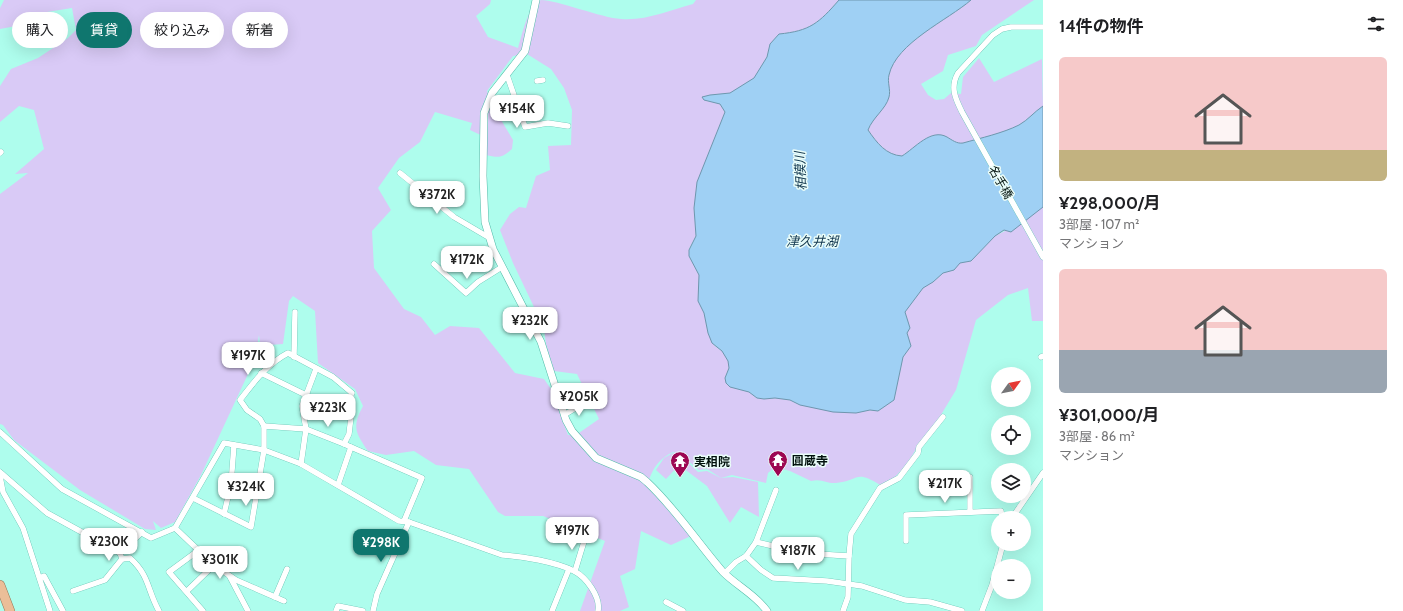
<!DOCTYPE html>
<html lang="ja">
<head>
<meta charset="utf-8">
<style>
	body { margin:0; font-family:Cabin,"Noto Sans JP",sans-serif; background:#f6f6f6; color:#202124; height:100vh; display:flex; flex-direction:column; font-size:15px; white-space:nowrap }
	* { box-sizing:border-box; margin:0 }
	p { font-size:13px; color:#757577 }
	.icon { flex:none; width:22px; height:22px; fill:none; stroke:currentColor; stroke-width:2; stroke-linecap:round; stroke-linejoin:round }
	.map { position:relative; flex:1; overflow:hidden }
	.side { display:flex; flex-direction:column; background:#fff; width:360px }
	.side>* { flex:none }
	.guide { position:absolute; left:12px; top:12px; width:380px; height:36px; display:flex; gap:8px }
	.needle { width:26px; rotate:57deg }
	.buttons { position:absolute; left:991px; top:367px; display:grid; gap:8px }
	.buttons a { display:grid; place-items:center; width:40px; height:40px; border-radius:50%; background:#fff; box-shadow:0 4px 16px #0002; font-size:20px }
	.price { position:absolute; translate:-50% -34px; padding:0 9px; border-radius:8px; background:#fff; color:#222; font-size:13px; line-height:26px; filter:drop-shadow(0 1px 2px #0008) }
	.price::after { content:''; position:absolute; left:50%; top:24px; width:12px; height:9px; margin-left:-6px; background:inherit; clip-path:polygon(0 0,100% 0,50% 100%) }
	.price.current { background:#0f766e; color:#fff }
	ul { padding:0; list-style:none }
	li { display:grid; align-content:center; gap:8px; height:212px; padding:0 16px }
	li span { display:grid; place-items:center; height:124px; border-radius:6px; color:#555 }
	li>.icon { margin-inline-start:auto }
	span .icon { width:72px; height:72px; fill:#fffc; stroke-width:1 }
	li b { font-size:17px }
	h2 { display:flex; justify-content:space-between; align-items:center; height:48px; padding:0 16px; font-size:17px }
	.tag { padding:0 14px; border-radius:18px; background:#fff; box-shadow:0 4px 16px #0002; font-size:14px; line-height:36px }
	.tag.current { background:#0f766e; color:#fff }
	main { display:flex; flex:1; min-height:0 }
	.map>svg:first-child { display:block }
	.green { fill:#d9caf6; fill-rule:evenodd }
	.water { fill:#9fd0f4; stroke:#6f96ae }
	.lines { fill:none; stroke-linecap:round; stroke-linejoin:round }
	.minor-casing { stroke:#52baa8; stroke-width:6 }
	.tertiary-casing { stroke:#52baa8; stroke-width:8 }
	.trunk-casing { stroke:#967656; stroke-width:10 }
	.minor { stroke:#fff; stroke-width:5.5 }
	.tertiary { stroke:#fff; stroke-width:7 }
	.trunk { stroke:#ebbe98; stroke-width:9 }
	.labels { text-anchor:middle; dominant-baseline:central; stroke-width:3; stroke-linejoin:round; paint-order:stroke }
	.street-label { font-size:12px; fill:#00100c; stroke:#eafdf9 }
	.poi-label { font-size:12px; font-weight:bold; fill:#00100c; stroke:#eafdf9; text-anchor:start }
	.water-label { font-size:13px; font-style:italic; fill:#11364e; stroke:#eafdf9 }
</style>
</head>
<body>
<main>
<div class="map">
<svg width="1043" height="611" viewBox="0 0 1043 611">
	<rect width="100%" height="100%" fill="#aefded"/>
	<g class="green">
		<path d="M4,0H491L490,4L476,16L488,37L518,48C522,35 528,5 541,0C557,0 602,18 621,19C646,21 670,10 693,4L696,0H839C819,23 810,31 779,34L770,44L767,57L754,78L730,93L710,95L703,97L704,100L720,104L725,112L705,164L694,208L696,236L689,249V256L699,275V286L708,333L715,346L722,351L729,361V368L725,378L731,387L749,392L757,398L764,399L775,398L790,400L800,405L856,413L870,410L878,411L894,400L903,357L911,346L907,333L910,328L905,312L923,288L933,282L943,273L954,270L959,263L971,261L995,236L1021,223L1043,207V321H1032L1028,288L1008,295L976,320L956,390L936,423L920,442L908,463L895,477L880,485C855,469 859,481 836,483C827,484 822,478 811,481L790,471L775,467L768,473L766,483L732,475L721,478L707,469L699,470L681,455L673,452C657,460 652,470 647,486L691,536L671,545L641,531L635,569L620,576L629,607L620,611H580L605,541L543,516H505L498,512L469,469L436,465L414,451L386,455L368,451C355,432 352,427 363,406L355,389L318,363L315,311L293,296L289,301L283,344L270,345L267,358L260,367L256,366L260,344L259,335L255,359L201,475L175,522L161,528L153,521L156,530L145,529L80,490L14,440L3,425L0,424V194L28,173L15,174L44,149L34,110L19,106L0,122V86L11,69L38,58L68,38L76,30L72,8L47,12L16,26L0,29V8ZM527,54L551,69L564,88L572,110L571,145L548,146L550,170L536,176L526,208L519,207L510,214L500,230L513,263L544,328L546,344L554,371L577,374L599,419L576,435H568L551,389L544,379L515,373L479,328L450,326L435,335L421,317L404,309L374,268L372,231L391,210L378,188L399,158L420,142L435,112L472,123L470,130L487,138L486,155C499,158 502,158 512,149L513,140L497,113L487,91L513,56Z"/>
		<path d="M971,0H1034L982,35L976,46L948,55L943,71L921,84L928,95L936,100L944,99L951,93L961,94L963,77L979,58L994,82L1042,59L1043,106C1034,112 1028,120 1019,125C1003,133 981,138 963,143C957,144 952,140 947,137C931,128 915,148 902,156C886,155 877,143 868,130C873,117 886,109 889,97C891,90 887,82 889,75C895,44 948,20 971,0Z"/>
		<path d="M673,453L681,456L698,472L707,471L721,478L733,477L758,482L759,517L741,507L730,523L707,486L679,465L666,479L656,470L664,458Z"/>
	</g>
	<path class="water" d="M839,0H971C948,20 896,43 889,75C887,82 891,90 889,97C886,109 873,117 868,130C877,143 886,155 902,156C915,148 931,128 947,137C952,140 957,144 963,143C981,138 1003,133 1019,125C1028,120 1034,112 1043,106V207L1011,232L1004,230L995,236L971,261L960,263L954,270L943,273L933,282L923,288L905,312L910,328L907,333L911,346L903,357L894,400L878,411L870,410L856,413L833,412L800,405L790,400L775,398L764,399L757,398L749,392L730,387L726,383L725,378L729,368L728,361L722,351L712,343L708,333L704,313L698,301L699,275L689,256V250L696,236L694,208L697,182L725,112L720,104L704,100L702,97L710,95L730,93L754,78L767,57L770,44L779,34C810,31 819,23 839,0Z"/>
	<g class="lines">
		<defs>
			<g id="minor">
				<path d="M1043,27H1011L1002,29L993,35L958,73C950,87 955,98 962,112L1043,257"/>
				<path d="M507,75L525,127L548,123L568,126"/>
				<path d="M537,81L543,80"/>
				<path d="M0,153L1,152"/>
				<path d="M400,173L454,217L488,237"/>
				<path d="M434,264L466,293L478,282L502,267"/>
				<path d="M294,357L295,312"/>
				<path d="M1041,357L1043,356"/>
				<path d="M261,373L351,417L349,434L344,444L422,478L404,521"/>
				<path d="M564,415L584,403"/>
				<path d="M264,426L306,429L344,444"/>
				<path d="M0,432L62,489L151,538L175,528L224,443L264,450L301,464L399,521L409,522L502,555C522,556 556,562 574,571C586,577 601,597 598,611"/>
				<path d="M301,464L306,429L302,406L316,369"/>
				<path d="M0,472L47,513L120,553"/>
				<path d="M0,476L3,492L23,528L50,611"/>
				<path d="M939,480L970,477V511"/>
				<path d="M338,485L351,447"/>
				<path d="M193,498L251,527L264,450V426L260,419L247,410L240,400C254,382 267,364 288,353L333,377L352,393L342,412"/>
				<path d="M224,514L231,484L234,445"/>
				<path d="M1012,518L1043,473"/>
				<path d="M175,528L214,565L236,580L284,601"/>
				<path d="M906,541V515L1001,511L1002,518"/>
				<path d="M756,542L802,553L849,556L848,597L843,611"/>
				<path d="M199,550L169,572L203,611"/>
				<path d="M746,556L761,570L773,578L827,581L862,586L905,600L930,602L962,611"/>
				<path d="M849,556L851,534L880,488L899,478L918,453L919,447L943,417"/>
				<path d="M122,559L130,558C150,576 147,590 159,611"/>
				<path d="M575,571L586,535"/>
				<path d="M725,573L736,562L746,556L756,542L776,490"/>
				<path d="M230,577L248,611"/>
				<path d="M40,578L44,576L63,611"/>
				<path d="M73,591L105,580L122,559L120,553L142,532"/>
				<path d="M187,591L214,565"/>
				<path d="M275,597L287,569"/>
				<path d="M666,602L683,611"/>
				<path d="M336,611L338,606L363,611"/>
				<path d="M373,611L377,594L409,522"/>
				<path d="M552,611L569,569"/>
				<path d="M982,611L992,585L1003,544"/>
			</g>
			<path id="tertiary" d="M536,0L525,51L492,93L484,113L483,176L485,222L493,249L541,342L566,420L572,431L596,458L641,477L647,482C676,509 697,542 723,572C737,586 756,595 767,611"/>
			<path id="trunk" d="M0,585L10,611"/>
		</defs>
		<use href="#minor" class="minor-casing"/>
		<use href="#tertiary" class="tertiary-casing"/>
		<use href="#trunk" class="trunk-casing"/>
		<use href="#minor" class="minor"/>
		<use href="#tertiary" class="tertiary"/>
		<use href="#trunk" class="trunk"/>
	</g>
	<defs>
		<symbol id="temple-pin" viewBox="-11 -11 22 30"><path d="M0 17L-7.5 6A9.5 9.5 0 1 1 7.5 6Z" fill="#9d0752" stroke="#eafdf9"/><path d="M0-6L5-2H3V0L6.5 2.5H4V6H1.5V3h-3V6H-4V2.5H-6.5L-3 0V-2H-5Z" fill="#fff"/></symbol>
	</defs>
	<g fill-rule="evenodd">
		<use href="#temple-pin" x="767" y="449" width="22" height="30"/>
		<use href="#temple-pin" x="669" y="450" width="22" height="30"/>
	</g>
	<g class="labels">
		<g class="street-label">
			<text transform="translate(1001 182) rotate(61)">名手橋</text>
		</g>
		<g class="poi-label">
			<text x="792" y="460">圓蔵寺</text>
			<text x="694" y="461">実相院</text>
		</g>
		<g class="water-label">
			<text transform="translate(800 171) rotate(-93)">相模川</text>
			<text x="812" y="241">津久井湖</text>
		</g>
	</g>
</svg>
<div class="buttons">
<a><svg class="needle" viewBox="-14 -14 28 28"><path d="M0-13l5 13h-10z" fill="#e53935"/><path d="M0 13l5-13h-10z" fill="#757577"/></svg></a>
<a><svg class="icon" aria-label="locate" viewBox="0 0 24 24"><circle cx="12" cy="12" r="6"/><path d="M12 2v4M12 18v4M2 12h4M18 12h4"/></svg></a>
<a><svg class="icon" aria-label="layers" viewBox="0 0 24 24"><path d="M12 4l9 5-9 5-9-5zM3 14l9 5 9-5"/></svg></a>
<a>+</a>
<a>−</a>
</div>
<b class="price" style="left:517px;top:129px">¥154K</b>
<b class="price" style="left:437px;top:215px">¥372K</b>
<b class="price" style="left:467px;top:280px">¥172K</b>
<b class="price" style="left:530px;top:341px">¥232K</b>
<b class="price" style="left:248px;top:376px">¥197K</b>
<b class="price" style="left:579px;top:417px">¥205K</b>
<b class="price" style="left:328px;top:428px">¥223K</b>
<b class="price" style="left:945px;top:504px">¥217K</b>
<b class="price" style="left:246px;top:507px">¥324K</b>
<b class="price" style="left:572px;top:551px">¥197K</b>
<b class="price" style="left:109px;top:562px">¥230K</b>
<b class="price current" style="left:381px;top:563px">¥298K</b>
<b class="price" style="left:798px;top:571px">¥187K</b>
<b class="price" style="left:220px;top:580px">¥301K</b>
<div class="guide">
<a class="tag">購入</a>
<a class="tag current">賃貸</a>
<a class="tag">絞り込み</a>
<a class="tag">新着</a>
</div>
</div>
<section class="side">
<h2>14件の物件<svg class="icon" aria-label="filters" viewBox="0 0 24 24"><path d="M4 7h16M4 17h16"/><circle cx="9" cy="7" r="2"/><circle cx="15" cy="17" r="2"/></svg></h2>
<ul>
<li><span style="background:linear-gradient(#f6c9c9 75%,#c2b280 0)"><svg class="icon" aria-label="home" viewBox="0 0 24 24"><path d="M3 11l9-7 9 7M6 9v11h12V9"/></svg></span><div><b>¥298,000/月</b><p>3部屋 · 107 m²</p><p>マンション</p></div></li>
<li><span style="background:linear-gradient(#f6c9c9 65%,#9aa5b1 0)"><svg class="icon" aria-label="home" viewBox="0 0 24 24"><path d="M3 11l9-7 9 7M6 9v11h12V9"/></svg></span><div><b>¥301,000/月</b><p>3部屋 · 86 m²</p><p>マンション</p></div></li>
</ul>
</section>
</main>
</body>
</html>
